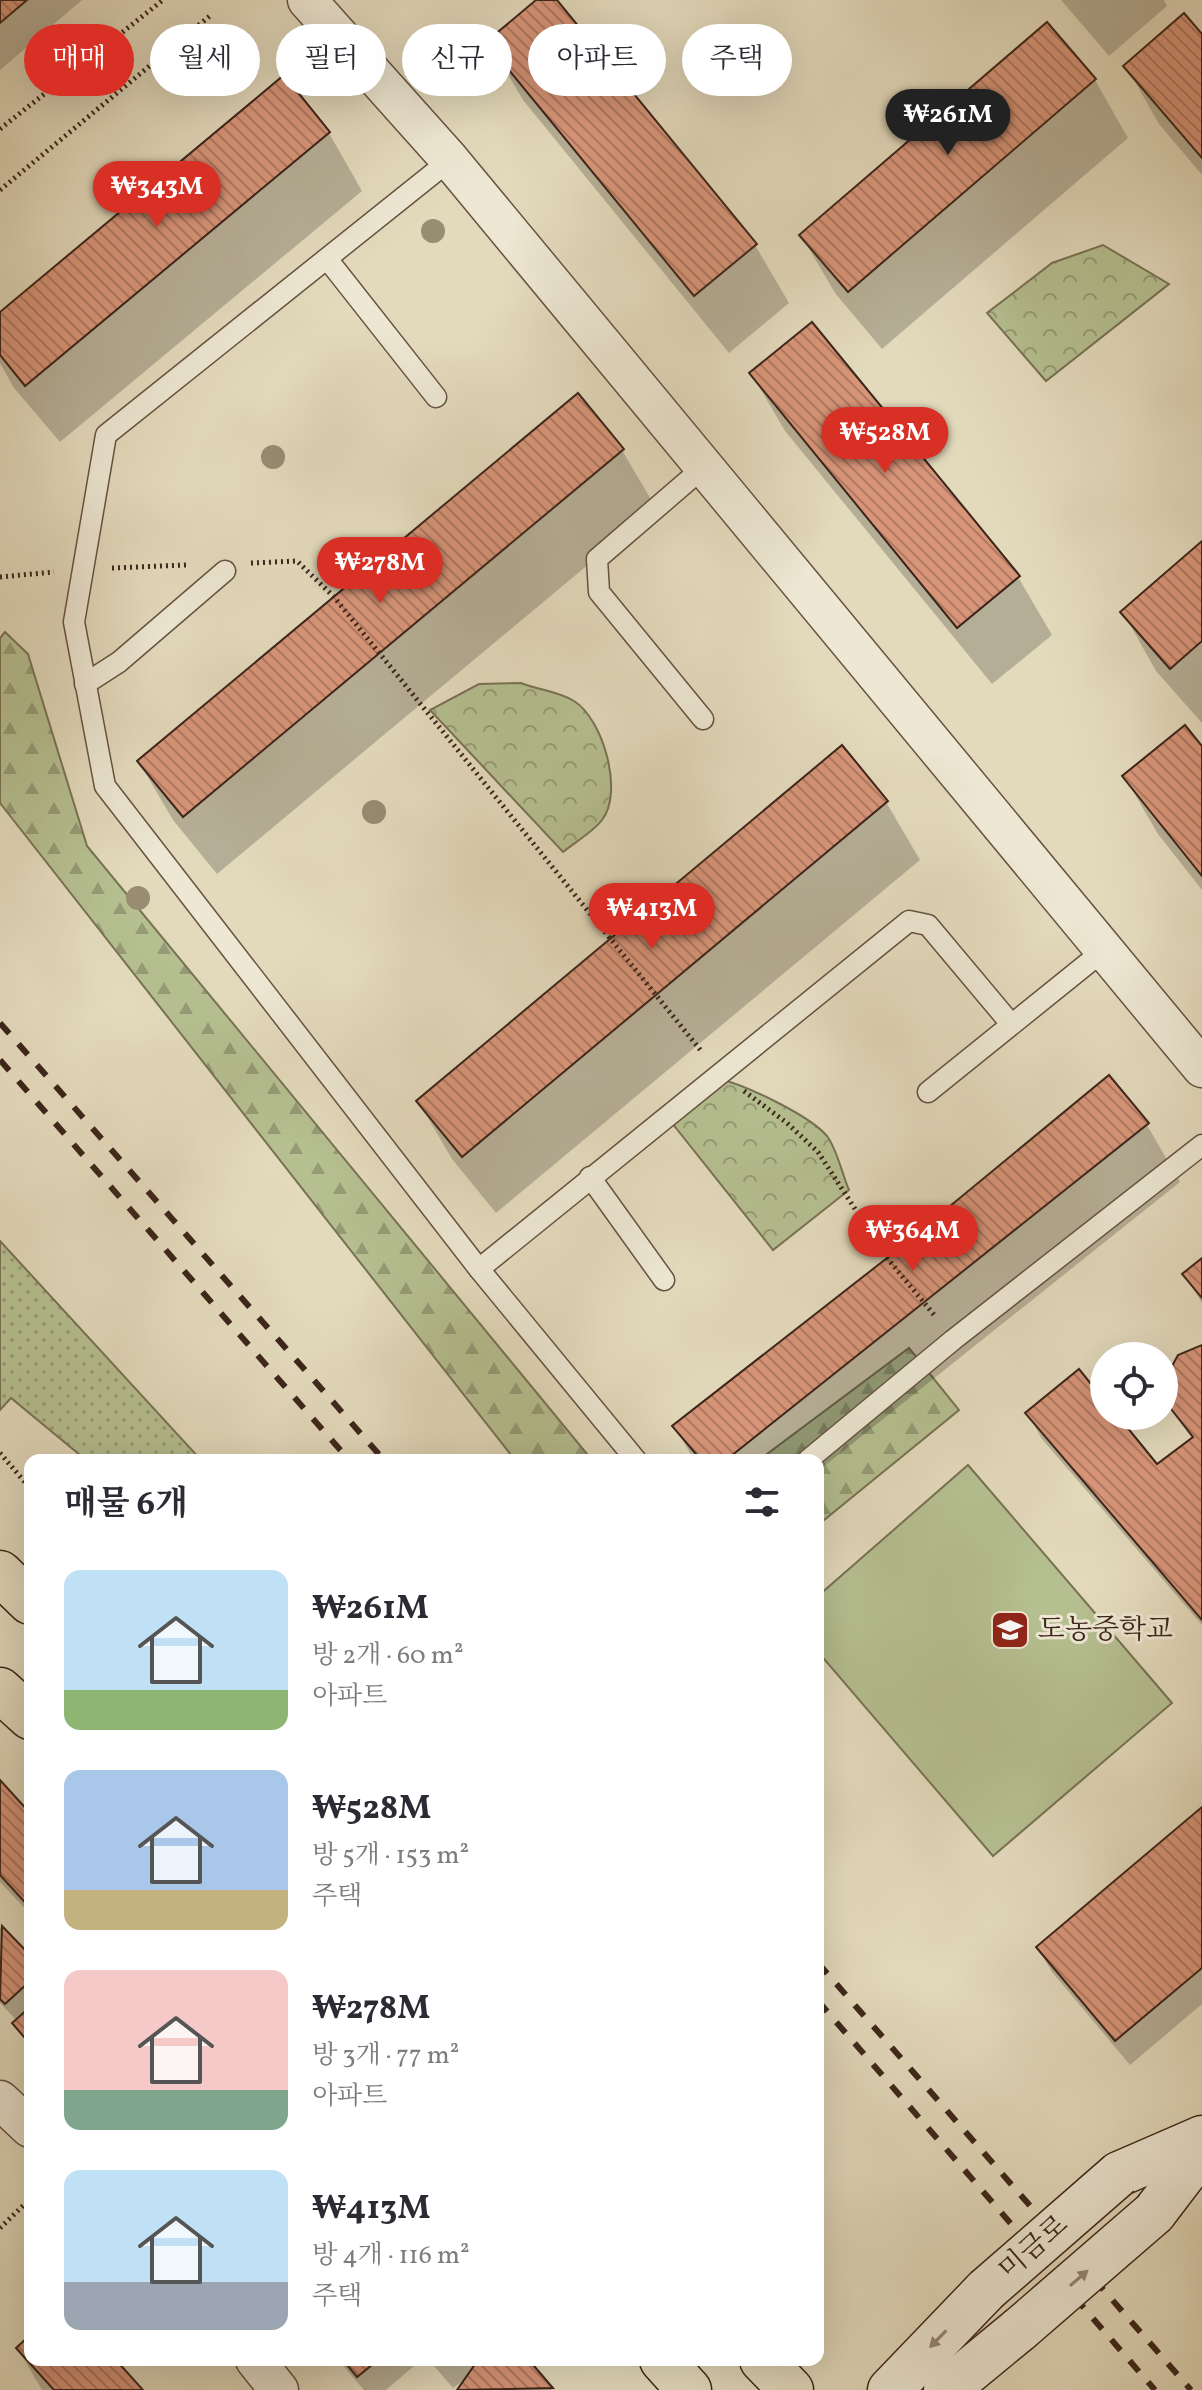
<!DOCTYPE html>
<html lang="ko">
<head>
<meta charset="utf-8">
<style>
	body { margin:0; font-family:Vollkorn,"Noto Serif KR",serif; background:#f2f2f3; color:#2b2b33; height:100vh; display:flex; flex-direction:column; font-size:30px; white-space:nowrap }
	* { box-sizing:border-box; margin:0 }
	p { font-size:26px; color:#7c7c81 }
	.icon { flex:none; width:44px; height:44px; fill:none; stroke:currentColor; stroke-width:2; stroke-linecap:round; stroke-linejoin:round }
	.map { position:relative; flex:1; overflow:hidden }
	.side { position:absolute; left:24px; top:1454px; width:800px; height:912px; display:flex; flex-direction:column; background:#fff; border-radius:16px; box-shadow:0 8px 32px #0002 }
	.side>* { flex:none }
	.guide { position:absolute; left:24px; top:24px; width:800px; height:72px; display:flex; gap:16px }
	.tools { position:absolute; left:1090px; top:1342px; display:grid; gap:16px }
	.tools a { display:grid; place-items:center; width:88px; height:88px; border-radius:50%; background:#fff; box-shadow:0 8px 32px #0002; font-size:40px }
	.price { position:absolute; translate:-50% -68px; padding:0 18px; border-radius:28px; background:#d93025; color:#fff; font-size:26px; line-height:52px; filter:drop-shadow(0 2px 4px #0008) }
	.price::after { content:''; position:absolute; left:50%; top:48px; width:24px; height:18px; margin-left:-12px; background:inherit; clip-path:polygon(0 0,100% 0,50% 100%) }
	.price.current { background:#222; color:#fff }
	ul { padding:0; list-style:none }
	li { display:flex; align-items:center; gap:24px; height:200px; padding:0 40px }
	li span { display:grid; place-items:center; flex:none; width:224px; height:160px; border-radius:16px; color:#555 }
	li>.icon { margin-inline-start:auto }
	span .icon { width:96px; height:96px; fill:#fffc; stroke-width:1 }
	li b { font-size:34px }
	h2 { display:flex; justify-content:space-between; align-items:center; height:96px; padding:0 40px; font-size:34px }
	.tag { padding:0 28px; border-radius:36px; background:#fff; box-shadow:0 8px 32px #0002; font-size:28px; line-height:72px }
	.tag.current { background:#d93025; color:#fff }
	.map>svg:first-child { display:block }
	.grass { fill:url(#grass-dots); stroke:#787255; stroke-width:2 }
	.forest { fill:url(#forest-firs); stroke:#787255; stroke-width:2 }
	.park { fill:url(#park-crowns); stroke:#787255; stroke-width:2 }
	.garden { fill:#b5bf90; stroke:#787255; stroke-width:2 }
	.shadow { fill:#0003 }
	.building { fill:url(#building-back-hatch); stroke:#3c251a; stroke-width:2 }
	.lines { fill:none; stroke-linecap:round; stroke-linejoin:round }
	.lane-casing { stroke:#665242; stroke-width:23 }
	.street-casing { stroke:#665242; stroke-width:41 }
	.secondary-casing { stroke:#3c251a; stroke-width:47 }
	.primary-casing { stroke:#3c251a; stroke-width:47 }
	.path { stroke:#3c251a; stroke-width:5; stroke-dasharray:2 4; stroke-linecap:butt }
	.lane { stroke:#ede7d3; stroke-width:20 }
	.street { stroke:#ede7d3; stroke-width:38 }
	.secondary { stroke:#ede7d3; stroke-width:44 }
	.primary { stroke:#e3dabc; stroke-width:44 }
	.rail { stroke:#3c251a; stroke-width:6; stroke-dasharray:14 14; stroke-linecap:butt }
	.secondary-bridge-casing { stroke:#3c251a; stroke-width:47; stroke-linecap:butt }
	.secondary-bridge { stroke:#ede7d3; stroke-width:44 }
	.tree { fill:#988c73 }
	.oneway { fill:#948676 }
	.labels { text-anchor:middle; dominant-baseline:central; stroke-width:6; stroke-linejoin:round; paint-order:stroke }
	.poi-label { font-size:28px; fill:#3c251a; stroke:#ede7d3; text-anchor:start }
	.street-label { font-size:28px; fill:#3c251a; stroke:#ede7d3 }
</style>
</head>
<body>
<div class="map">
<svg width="1202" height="2390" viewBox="0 0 1202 2390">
	<defs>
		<pattern id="grass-dots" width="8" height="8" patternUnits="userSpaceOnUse" patternTransform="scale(2)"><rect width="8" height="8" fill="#b5bf90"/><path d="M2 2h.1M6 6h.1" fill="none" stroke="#949b75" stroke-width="1.8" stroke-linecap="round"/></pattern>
		<pattern id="forest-firs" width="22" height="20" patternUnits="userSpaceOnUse" patternTransform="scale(2)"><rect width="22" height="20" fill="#b5bf90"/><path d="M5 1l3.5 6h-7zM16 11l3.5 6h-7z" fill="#949b75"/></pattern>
		<pattern id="park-crowns" width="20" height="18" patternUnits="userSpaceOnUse" patternTransform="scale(2)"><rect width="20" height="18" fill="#b5bf90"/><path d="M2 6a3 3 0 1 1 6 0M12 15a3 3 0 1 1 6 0" fill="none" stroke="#949b75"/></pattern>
		<pattern id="building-back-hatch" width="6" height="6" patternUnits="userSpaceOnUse" patternTransform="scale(2)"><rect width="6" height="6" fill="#d89579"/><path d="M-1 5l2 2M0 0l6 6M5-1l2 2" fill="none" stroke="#b07962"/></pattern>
	</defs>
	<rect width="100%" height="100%" fill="#e3dabc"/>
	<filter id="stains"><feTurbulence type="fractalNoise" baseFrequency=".0025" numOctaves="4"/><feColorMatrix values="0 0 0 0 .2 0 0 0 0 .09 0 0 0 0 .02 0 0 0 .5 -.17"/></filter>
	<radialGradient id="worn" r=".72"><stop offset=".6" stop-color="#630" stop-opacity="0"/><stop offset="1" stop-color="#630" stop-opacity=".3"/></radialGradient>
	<path class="grass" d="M0,1241L201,1460H86L11,1398L0,1410Z"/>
	<g class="forest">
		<path d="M5,632L28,654L87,846L592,1460H515L0,803V638Z"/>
		<path d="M909,1348L959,1410L818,1525V1460H759Z"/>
	</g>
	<g class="park">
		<path d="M1103,245L1169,284L1046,381L987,313L1052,263Z"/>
		<path d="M521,683C538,690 558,691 574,701C603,719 624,792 602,820C593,832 575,842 563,852L430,710L479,684Z"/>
		<path d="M720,1079C747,1086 809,1115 827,1136C837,1149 842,1174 849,1190L773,1250L668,1118Z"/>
	</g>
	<path class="garden" d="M968,1465L1172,1703L993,1856L818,1652V1596Z"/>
	<g class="shadow">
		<path d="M0,0H82L0,70Z"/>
		<path d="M540,0H554L755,245L789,303L729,353L523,100L489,42Z"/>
		<path d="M1061,0H1164L1167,6L1109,56Z"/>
		<path d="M1047,24L1095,80L1128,138L882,349L835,293L801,235Z"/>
		<path d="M1202,37V175L1159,124L1126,66Z"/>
		<path d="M284,78L329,133L362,191L60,442L14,388L0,363V314Z"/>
		<path d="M751,373L1018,577L1052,635L992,684L785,431Z"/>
		<path d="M622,450L656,508L217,874L173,820L139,762Z"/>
		<path d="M1202,543V723L1156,671L1123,612Z"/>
		<path d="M842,748L886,802L920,860L496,1213L452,1159L418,1101Z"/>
		<path d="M1202,749V890L1158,834L1124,776Z"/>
		<path d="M1147,1125L1180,1182L818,1471V1460H694L675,1427Z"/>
		<path d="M1202,1260V1303L1184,1274Z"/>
		<path d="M1202,1347V1625L1042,1439L1028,1414L1104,1403V1416H1115L1157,1467L1193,1440L1164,1399V1386Z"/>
		<path d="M0,1783L30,1816V1914L0,1882Z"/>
		<path d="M1202,1810V2004L1130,2065L1052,1972L1038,1948Z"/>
		<path d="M0,1927L30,1958V2047L14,2023L17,2021L0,2003Z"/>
		<path d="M30,2338V2360H113L140,2390H42L18,2349Z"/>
		<path d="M338,2360H421L386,2390H364Z"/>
		<path d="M429,2360H527L552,2390H460L469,2376L453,2388Z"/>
	</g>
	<g class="building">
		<path d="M0,0H27L0,23Z"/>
		<path d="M536,0H557L757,244L694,296L486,42Z"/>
		<path d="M1184,13L1202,34V158L1123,66Z"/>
		<path d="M1047,22L1096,79L848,292L799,235Z"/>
		<path d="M284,75L330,132L25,386L0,355V312Z"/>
		<path d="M812,322L1020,576L957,628L749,373Z"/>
		<path d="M578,393L624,449L183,817L137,761Z"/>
		<path d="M1202,541V641L1170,669L1120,612Z"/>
		<path d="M1185,725L1202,746V876L1122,776Z"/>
		<path d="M842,745L888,801L462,1157L416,1101Z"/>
		<path d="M1109,1075L1149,1123L726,1460H701L672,1426L887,1258Z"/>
		<path d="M1202,1258V1298L1182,1274Z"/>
		<path d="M1202,1345V1620L1025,1413L1079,1369L1104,1400V1416H1118L1157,1464L1193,1437L1164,1400V1381L1178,1355Z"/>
		<path d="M0,1780L30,1813V1908L0,1875Z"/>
		<path d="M1202,1807V1968L1115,2041L1036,1947Z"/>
		<path d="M2,1926L30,1955V1981L5,2004L0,1999Z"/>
		<path d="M30,2007V2044L12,2023Z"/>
		<path d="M30,2335V2360H116L143,2390H54L16,2348Z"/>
		<path d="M343,2360H378L357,2377Z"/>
		<path d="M478,2360H529L553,2388L457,2390Z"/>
	</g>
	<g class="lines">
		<defs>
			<g id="lane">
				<path d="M450,160L106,435L74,622L105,786L479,1269L636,1460"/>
				<path d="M328,260L436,397"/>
				<path d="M85,684L119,662L225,571"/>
				<path d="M703,719L599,592L597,559L705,466"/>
				<path d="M928,1092L1103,951"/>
				<path d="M590,1177L664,1280"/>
				<path d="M479,1269L909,921L928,925L1011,1024"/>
				<path d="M808,1460L953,1340L1202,1145"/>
			</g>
			<g id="street">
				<path d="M307,0L450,160L1202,1068"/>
				<path d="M0,2100L30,2128"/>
				<path d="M255,2360L279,2390"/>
			</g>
			<g id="secondary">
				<path d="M1119,2174L1202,2138"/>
				<path d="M1154,2213L1202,2150"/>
				<path d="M890,2390L986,2290"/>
				<path d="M946,2390L1020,2329"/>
			</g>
			<g id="primary">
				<path d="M0,1573L30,1602"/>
				<path d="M0,1690L30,1717"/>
				<path d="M662,2360L689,2390"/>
				<path d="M762,2360L791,2390"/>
			</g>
		</defs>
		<use href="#lane" class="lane-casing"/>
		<use href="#street" class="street-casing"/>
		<use href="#secondary" class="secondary-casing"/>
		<use href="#primary" class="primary-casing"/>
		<g class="path">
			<path d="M0,129L163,0"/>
			<path d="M0,190L211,15"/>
			<path d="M251,563L297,561L334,597L702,1052"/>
			<path d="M112,568L186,565"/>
			<path d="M0,577L54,572"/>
			<path d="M744,1091L787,1123L818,1152L887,1258L935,1316"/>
			<path d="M0,1453L30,1488"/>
			<path d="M0,2228L30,2199"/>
		</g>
		<use href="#lane" class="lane"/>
		<use href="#street" class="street"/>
		<use href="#secondary" class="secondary"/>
		<use href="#primary" class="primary"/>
		<g class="rail">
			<path d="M0,1023L384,1460"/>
			<path d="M0,1060L349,1460"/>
			<path d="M818,1963L1191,2390"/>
			<path d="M818,2001L1155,2390"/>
		</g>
		<defs>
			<g id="secondary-bridge">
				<path d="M986,2290L1119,2174"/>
				<path d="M1020,2329L1154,2213"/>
			</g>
		</defs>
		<use href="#secondary-bridge" class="secondary-bridge-casing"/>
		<use href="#secondary-bridge" class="secondary-bridge"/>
	</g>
	<g class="tree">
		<circle cx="433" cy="231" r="12"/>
		<circle cx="273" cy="457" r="12"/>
		<circle cx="374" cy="812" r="12"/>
		<circle cx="138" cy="898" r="12"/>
	</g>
	<defs><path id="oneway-solid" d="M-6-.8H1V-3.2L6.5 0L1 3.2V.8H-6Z" transform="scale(2)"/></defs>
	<g class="oneway">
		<use href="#oneway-solid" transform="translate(1079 2278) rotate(-41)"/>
		<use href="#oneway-solid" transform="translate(938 2339) rotate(134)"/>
	</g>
	<defs>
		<symbol id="school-square" viewBox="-11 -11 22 22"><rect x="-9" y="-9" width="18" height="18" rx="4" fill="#8f2418" stroke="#ede7d3"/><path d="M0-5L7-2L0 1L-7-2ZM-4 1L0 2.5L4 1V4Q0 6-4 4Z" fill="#fff"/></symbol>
	</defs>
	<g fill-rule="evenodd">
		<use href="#school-square" x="988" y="1608" width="44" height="44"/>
	</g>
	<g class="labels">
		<g class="poi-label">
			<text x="1038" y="1630">도농중학교</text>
		</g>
		<g class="street-label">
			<text transform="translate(1034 2248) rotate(-41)">미금로</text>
		</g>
	</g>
	<rect width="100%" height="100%" filter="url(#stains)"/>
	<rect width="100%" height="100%" fill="url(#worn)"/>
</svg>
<div class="tools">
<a><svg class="icon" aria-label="locate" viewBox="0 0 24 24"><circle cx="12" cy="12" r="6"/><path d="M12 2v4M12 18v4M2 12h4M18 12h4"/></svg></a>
</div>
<b class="price current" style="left:948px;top:157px">₩261M</b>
<b class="price" style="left:157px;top:229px">₩343M</b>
<b class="price" style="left:885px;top:475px">₩528M</b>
<b class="price" style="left:380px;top:605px">₩278M</b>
<b class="price" style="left:652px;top:951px">₩413M</b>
<b class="price" style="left:913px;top:1273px">₩364M</b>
<div class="guide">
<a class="tag current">매매</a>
<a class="tag">월세</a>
<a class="tag">필터</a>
<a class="tag">신규</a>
<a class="tag">아파트</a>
<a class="tag">주택</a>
</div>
<section class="side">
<h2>매물 6개<svg class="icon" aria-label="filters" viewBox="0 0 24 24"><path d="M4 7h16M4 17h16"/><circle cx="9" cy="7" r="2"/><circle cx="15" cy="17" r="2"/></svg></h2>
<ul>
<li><span style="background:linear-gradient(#bfe0f5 75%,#8fb573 0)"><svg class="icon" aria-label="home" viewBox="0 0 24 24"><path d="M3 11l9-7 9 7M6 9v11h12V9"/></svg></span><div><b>₩261M</b><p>방 2개 · 60 m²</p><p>아파트</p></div></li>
<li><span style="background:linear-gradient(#a9c7e8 75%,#c2b280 0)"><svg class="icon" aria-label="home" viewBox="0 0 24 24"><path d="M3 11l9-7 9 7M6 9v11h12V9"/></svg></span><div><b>₩528M</b><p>방 5개 · 153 m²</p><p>주택</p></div></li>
<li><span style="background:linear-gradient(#f6c9c9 75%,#7fa58c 0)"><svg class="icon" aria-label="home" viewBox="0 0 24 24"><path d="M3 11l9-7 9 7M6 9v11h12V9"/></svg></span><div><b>₩278M</b><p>방 3개 · 77 m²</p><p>아파트</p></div></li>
<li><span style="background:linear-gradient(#bfe0f5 70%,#9aa5b1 0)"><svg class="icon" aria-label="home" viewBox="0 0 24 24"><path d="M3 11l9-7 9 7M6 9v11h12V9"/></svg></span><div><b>₩413M</b><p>방 4개 · 116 m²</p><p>주택</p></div></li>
</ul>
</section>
</div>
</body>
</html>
